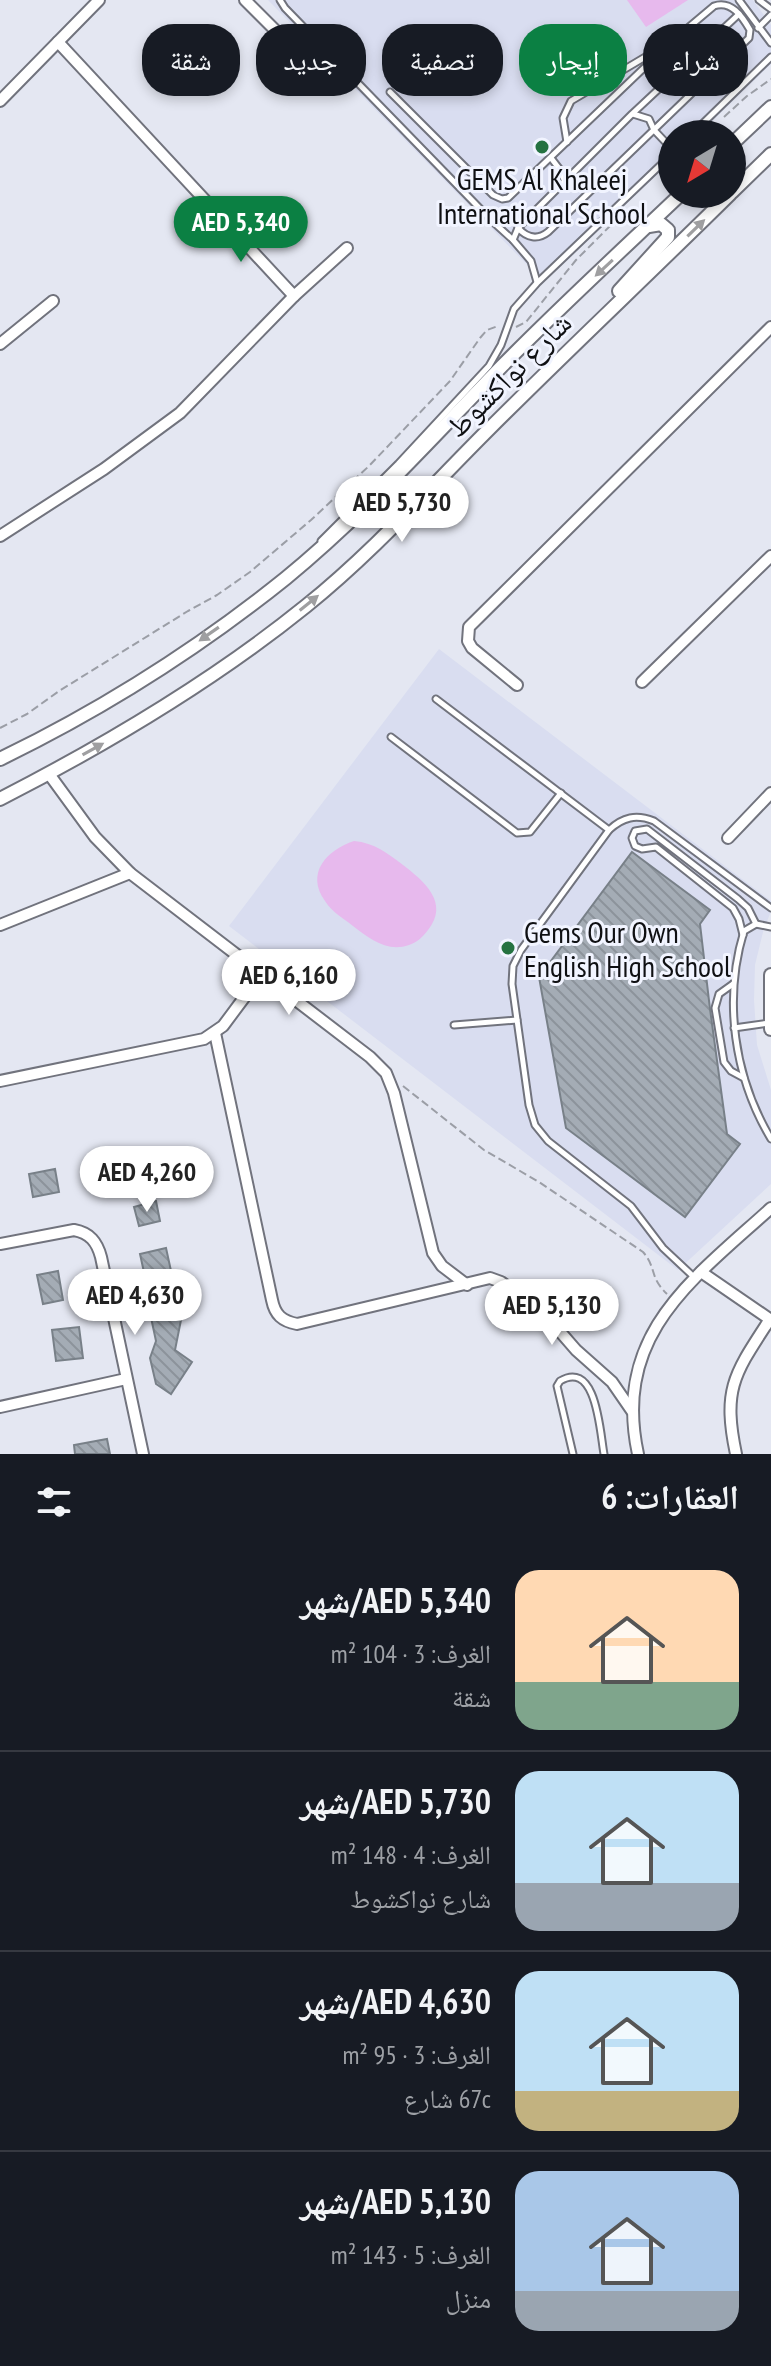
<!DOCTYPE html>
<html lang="ar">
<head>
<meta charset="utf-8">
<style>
	body { margin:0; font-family:"PT Sans Narrow","Noto Naskh Arabic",sans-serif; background:#20242c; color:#f1f3f6; direction:rtl; height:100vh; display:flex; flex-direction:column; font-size:30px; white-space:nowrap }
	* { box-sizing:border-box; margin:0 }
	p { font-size:26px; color:#9ea1a6 }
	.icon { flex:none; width:44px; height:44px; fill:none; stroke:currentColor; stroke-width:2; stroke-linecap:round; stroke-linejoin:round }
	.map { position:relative; height:1454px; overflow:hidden; direction:ltr }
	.sheet { display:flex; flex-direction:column; background:#171b24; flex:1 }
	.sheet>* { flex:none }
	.guide { position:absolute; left:24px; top:24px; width:724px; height:72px; direction:rtl; display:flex; gap:16px }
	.needle { width:52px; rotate:218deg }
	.tools { position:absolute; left:658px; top:120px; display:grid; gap:16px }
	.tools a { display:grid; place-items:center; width:88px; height:88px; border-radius:50%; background:#171b24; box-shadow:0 4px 12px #0003; font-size:40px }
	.price { position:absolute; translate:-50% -68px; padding:0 18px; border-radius:28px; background:#fff; color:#222; font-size:26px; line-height:52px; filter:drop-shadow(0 2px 4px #0008) }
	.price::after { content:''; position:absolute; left:50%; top:48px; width:24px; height:18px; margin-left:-12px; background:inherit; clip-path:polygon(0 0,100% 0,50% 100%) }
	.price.active { background:#0b8043; color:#fff }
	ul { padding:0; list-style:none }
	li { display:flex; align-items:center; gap:24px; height:200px; padding:0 32px }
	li+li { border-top:2px solid #363941 }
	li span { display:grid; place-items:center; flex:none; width:224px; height:160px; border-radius:24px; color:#555 }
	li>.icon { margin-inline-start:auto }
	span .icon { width:96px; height:96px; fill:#fffc; stroke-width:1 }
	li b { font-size:34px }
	h2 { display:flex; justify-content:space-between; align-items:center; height:96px; padding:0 32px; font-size:34px }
	.pill { padding:0 28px; border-radius:32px; background:#171b24; box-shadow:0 4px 12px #0003; font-size:28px; line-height:72px }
	.pill.active { background:#0b8043; color:#fff }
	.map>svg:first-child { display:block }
	.built { fill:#d9ddf0 }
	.pitch { fill:#e7b9ed }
	.building { fill:url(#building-back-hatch); stroke:#788088; stroke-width:2 }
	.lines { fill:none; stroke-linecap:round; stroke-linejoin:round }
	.service-casing { stroke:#71737d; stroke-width:9 }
	.minor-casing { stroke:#71737d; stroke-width:14 }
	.tertiary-casing { stroke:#71737d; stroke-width:16 }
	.path { stroke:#9b9ea6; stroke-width:2; stroke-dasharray:8 4; stroke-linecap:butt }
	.service { stroke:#fff; stroke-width:5 }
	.minor { stroke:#fff; stroke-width:10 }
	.tertiary { stroke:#fff; stroke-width:12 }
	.oneway { fill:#9f9fa1 }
	.poi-dot { fill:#257241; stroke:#f1f4ff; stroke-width:3 }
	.labels { text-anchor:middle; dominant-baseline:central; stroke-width:6; stroke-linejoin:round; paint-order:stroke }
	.poi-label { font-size:30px; fill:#0f1013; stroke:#f1f4ff }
	.street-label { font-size:30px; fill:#0f1013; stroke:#f1f4ff }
</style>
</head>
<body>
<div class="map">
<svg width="771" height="1454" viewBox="0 0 771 1454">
	<defs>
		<pattern id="building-back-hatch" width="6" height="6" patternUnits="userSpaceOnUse" patternTransform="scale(2)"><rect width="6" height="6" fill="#a4acb5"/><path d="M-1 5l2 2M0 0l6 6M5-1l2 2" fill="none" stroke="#8c939b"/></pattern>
	</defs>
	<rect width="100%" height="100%" fill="#e4e7f2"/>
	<g class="built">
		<path d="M268,0H753L771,25V64L699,134H672V160L544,282Z"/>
		<path d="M439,649L771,901V911L763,932L755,965L754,1000L757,1045L771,1090V1184L678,1270L229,926Z"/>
	</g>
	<g class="pitch">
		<path d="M627,0H688L646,27Z"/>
		<path d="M354,841C375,843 387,853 403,865C424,881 450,903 428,930C423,937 416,943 409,945C387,953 369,938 353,926C343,918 332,912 325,901C305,873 327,850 354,841Z"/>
	</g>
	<g class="building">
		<path d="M632,852L710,910L700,924L710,1009L727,1134L740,1144L685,1217L566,1128L539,977Z"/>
		<path d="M55,1169L59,1192L33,1197L29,1174Z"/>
		<path d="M156,1201L160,1221L139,1226L134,1207Z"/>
		<path d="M166,1248L173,1280L147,1286L140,1254Z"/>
		<path d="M58,1271L63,1300L43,1304L37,1275Z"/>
		<path d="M170,1290L182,1304L168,1317L181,1320L175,1350L192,1362L171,1394L156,1384L150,1358L156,1341L149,1308Z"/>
		<path d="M79,1327L83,1358L56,1361L52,1330Z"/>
		<path d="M107,1439L110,1454H75L74,1445Z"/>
	</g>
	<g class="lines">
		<defs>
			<g id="service">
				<path d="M280,0L285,8L492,221L513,240"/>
				<path d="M739,0L771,43"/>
				<path d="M759,0L771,9"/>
				<path d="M758,28L771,15"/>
				<path d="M390,92L493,195L502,199L508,198L670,43L714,6C731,0 742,16 750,30L749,38L548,232C538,240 527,238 518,228"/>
				<path d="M633,114L649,119L654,130L672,149"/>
				<path d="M692,134L771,57"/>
				<path d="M567,142L563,118L571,101L662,47"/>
				<path d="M551,158L561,171L564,180"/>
				<path d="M537,282L531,261L513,240L518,228L632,114L739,14"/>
				<path d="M321,541L398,464L489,366L501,345L514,309L537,283L672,154"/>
				<path d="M436,699L609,830"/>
				<path d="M391,737L517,833L530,832L561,793"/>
				<path d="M771,927L756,924L744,931C723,1000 734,1077 771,1139"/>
				<path d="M743,935L739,919L733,908L656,847L642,849L635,846L632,838L635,831L647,829L738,899L748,908L756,924"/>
				<path d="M733,984L719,994L715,1008L724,1062L731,1071L744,1078"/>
				<path d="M454,1025L517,1020"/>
				<path d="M734,1028L769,1023"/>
				<path d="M695,1278L663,1248L631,1206L548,1141L535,1125L529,1105L512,984L513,966L521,950L609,830C623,817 636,814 654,821L771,908"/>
				<path d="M573,1454L557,1386L560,1381C597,1359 600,1433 604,1454"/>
			</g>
			<g id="minor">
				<path d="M245,0L281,36"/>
				<path d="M58,42L294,296L347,248"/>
				<path d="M0,101L99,0"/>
				<path d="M0,344L53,301"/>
				<path d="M0,536L104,469L180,413L294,296"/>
				<path d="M642,682L771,556"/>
				<path d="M517,685L472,648L468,641L469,627L771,327"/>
				<path d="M49,774L95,837L130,873L370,1057L386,1073L394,1093L433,1253L442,1266L467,1285"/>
				<path d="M728,838L771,793"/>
				<path d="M0,925L130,873"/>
				<path d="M215,1033L272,1300C275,1315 282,1321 297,1324L490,1278L501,1282L543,1312L576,1350L612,1382L632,1411"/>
				<path d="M0,1081L204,1039L223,1026L261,975"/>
				<path d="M0,1244L74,1230C90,1233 97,1242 101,1257L143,1454"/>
				<path d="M701,1272L771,1320"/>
				<path d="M0,1407L126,1379"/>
				<path d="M638,1454C612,1334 693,1279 771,1208"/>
				<path d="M736,1454C722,1388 735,1373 770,1319"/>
			</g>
			<g id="tertiary">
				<path d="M732,144L771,107"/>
				<path d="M732,192L771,154"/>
				<path d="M619,291L668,237V230L661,224L649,226"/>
				<path d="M0,759C101,710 199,648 286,578C364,514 432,438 502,366C560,307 621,251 681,194"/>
				<path d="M0,799C107,744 212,682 306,606C372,553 428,490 488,430C568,350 650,273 730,194"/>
				<path d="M771,975V1029"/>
			</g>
		</defs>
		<use href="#service" class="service-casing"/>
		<use href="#minor" class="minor-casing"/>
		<use href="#tertiary" class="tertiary-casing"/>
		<g class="path">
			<path d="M724,117L747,96L771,79"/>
			<path d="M516,327L526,322L576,260L612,224"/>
			<path d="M0,728L27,714L59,691L188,611L217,595L250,572L311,520L369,466L450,381L480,338L487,330L498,326"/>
			<path d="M403,1086L484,1150L539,1182L643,1252C657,1268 649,1277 667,1294"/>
		</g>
		<use href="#service" class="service"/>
		<use href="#minor" class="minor"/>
		<use href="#tertiary" class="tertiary"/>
	</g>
	<defs><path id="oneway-solid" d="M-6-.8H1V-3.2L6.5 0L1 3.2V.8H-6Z" transform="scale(2)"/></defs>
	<g class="oneway">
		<use href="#oneway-solid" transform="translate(696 228) rotate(-44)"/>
		<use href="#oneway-solid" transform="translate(604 268) rotate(137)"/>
		<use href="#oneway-solid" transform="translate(309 603) rotate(-39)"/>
		<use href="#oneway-solid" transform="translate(209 634) rotate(145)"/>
		<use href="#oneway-solid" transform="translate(93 749) rotate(-29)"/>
	</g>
	<g class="poi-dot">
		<circle cx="542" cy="147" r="8"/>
		<circle cx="508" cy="948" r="8"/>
	</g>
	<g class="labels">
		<g class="poi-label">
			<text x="542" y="178">GEMS Al Khaleej<tspan x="542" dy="34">International School</tspan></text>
			<text x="524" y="931" text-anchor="start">Gems Our Own<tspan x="524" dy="34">English High School</tspan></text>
		</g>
		<g class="street-label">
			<text transform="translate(508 374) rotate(-45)">شارع نواكشوط</text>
		</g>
	</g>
</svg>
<div class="tools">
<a><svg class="needle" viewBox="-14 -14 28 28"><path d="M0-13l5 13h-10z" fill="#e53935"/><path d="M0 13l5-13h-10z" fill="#9ea1a6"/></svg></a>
</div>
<b class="price active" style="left:241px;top:264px">AED 5,340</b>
<b class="price" style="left:402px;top:544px">AED 5,730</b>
<b class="price" style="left:289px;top:1017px">AED 6,160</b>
<b class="price" style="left:147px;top:1214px">AED 4,260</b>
<b class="price" style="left:135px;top:1337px">AED 4,630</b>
<b class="price" style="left:552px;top:1347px">AED 5,130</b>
<div class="guide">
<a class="pill">شراء</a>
<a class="pill active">إيجار</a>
<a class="pill">تصفية</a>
<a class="pill">جديد</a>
<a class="pill">شقة</a>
</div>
</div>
<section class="sheet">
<h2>العقارات: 6<svg class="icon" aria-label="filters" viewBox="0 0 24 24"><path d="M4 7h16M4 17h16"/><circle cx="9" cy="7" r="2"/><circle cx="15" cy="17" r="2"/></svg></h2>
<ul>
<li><span style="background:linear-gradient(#ffd9b3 70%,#7fa58c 0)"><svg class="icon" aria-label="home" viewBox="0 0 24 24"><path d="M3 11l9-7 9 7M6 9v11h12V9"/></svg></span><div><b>AED 5,340/شهر</b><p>الغرف: 3 · 104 m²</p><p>شقة</p></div></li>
<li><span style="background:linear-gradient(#bfe0f5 70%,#9aa5b1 0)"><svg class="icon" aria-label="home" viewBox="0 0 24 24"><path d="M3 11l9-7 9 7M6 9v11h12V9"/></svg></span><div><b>AED 5,730/شهر</b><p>الغرف: 4 · 148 m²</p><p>شارع نواكشوط</p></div></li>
<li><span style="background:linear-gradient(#bfe0f5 75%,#c2b280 0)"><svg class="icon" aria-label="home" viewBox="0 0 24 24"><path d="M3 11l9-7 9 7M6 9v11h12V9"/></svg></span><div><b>AED 4,630/شهر</b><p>الغرف: 3 · 95 m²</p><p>67c شارع</p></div></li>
<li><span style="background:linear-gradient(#a9c7e8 75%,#9aa5b1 0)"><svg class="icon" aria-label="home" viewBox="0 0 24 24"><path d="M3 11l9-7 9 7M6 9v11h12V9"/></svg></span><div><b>AED 5,130/شهر</b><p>الغرف: 5 · 143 m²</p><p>منزل</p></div></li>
</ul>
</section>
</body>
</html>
